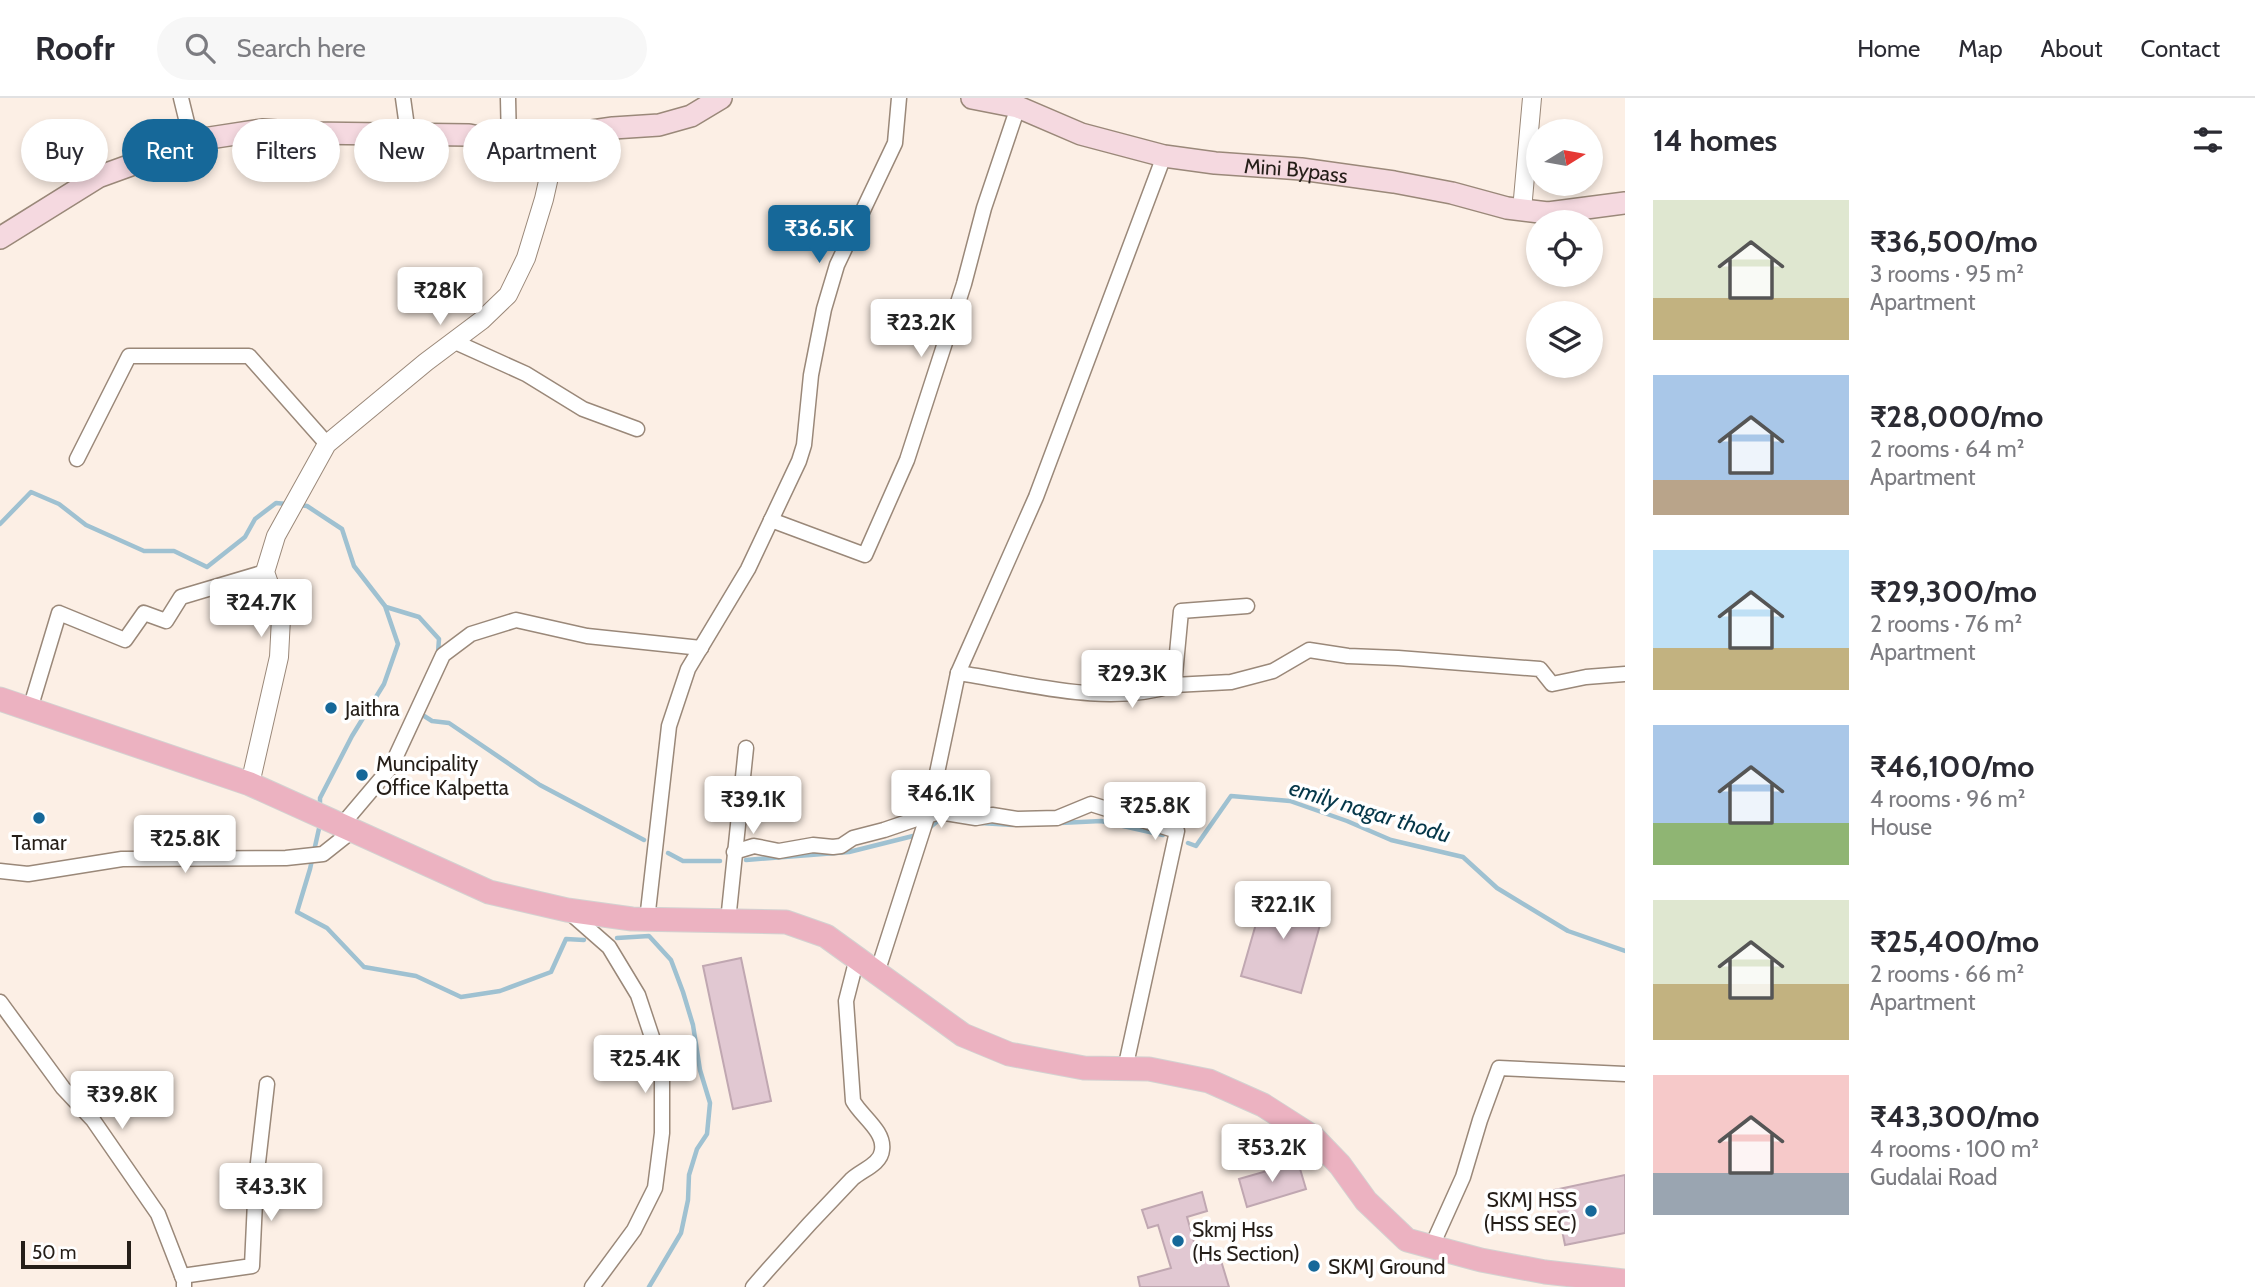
<!DOCTYPE html>
<html lang="en">
<head>
<meta charset="utf-8">
<style>
	body { margin:0; font-family:Cabin,sans-serif; background:#f7f7f7; color:#2b2b33; height:100vh; display:flex; flex-direction:column; font-size:26px; white-space:nowrap }
	* { box-sizing:border-box; margin:0 }
	p { font-size:23px; color:#7c7c81 }
	.icon { flex:none; width:38px; height:38px; fill:none; stroke:currentColor; stroke-width:2; stroke-linecap:round; stroke-linejoin:round }
	.map { position:relative; flex:1; overflow:hidden }
	.panel { display:flex; flex-direction:column; background:#fff; width:630px }
	.panel>* { flex:none }
	.banner { position:absolute; left:21px; top:21px; width:665px; height:63px; display:flex; gap:14px }
	.needle { width:46px; rotate:79deg }
	.controls { position:absolute; left:1526px; top:21px; display:grid; gap:14px }
	.controls a { display:grid; place-items:center; width:77px; height:77px; border-radius:50%; background:#fff; box-shadow:0 4px 10px #0003; font-size:35px }
	.scale { position:absolute; left:21px; bottom:18px; width:110px; box-sizing:border-box; padding-left:7px; border:4px solid #251e18; border-top:0; font-size:19px; line-height:24px; white-space:nowrap; color:#251e18; -webkit-text-stroke:5px #fff; paint-order:stroke }
	.price { position:absolute; translate:-50% -60px; padding:0 16px; border-radius:7px; background:#fff; color:#222; font-size:23px; line-height:46px; filter:drop-shadow(0 2px 4px #0008) }
	.price::after { content:''; position:absolute; left:50%; top:42px; width:21px; height:16px; margin-left:-10px; background:inherit; clip-path:polygon(0 0,100% 0,50% 100%) }
	.price.on { background:#166899; color:#fff }
	ul { padding:0; list-style:none }
	li { display:flex; align-items:center; gap:21px; height:175px; padding:0 28px }
	li span { display:grid; place-items:center; flex:none; width:196px; height:140px; border-radius:0px; color:#555 }
	li>.icon { margin-inline-start:auto }
	span .icon { width:84px; height:84px; fill:#fffc; stroke-width:1 }
	li b { font-size:30px }
	h2 { display:flex; justify-content:space-between; align-items:center; height:84px; padding:0 28px; font-size:30px }
	.pill { padding:0 24px; border-radius:32px; background:#fff; box-shadow:0 4px 10px #0003; font-size:24px; line-height:63px }
	.pill.on { background:#166899; color:#fff }
	header { display:flex; align-items:center; gap:42px; box-sizing:border-box; height:98px; padding:0 35px; background:#fff; border-bottom:2px solid #e1e1e2 }
	header strong { font-size:33px }
	nav { display:flex; gap:38px; margin-inline-start:auto; font-size:24px }
	.search { width:490px; height:63px; background:#f7f7f7; display:flex; align-items:center; gap:18px; box-sizing:border-box; padding:0 24px; border-radius:38px; color:#7c7c81; font-size:26px }
	main { display:flex; flex:1; min-height:0 }
	.map>svg:first-child { display:block }
	.lines { fill:none; stroke-linecap:round; stroke-linejoin:round }
	.stream { stroke:#9fc1d1; stroke-width:4.5 }
	.building { fill:#e1c8d2; stroke:#c0a7b1; stroke-width:2 }
	.minor-casing { stroke:#9a8879; stroke-width:17 }
	.tertiary-casing { stroke:#9a8879; stroke-width:20 }
	.secondary-casing { stroke:#9a8879; stroke-width:24 }
	.primary-casing { stroke:#d3d2d1; stroke-width:25 }
	.minor { stroke:#fff; stroke-width:14 }
	.tertiary { stroke:#fff; stroke-width:18 }
	.secondary { stroke:#f5d9e0; stroke-width:21 }
	.primary { stroke:#ecb2c1; stroke-width:23 }
	.poi-dot { fill:#166899; stroke:#fff; stroke-width:2.5 }
	.labels { text-anchor:middle; dominant-baseline:central; stroke-width:7; stroke-linejoin:round; paint-order:stroke }
	.street-label { font-size:21px; fill:#251e18; stroke:#fff }
	.poi-label { font-size:21px; fill:#251e18; stroke:#fff; text-anchor:start }
	.water-label { font-size:23px; font-style:italic; fill:#053749; stroke:#fff }
</style>
</head>
<body>
<header>
<strong>Roofr</strong>
<div class="search"><svg class="icon" aria-label="search" viewBox="0 0 24 24"><circle cx="10" cy="10" r="6"/><path d="M15 15l6 6"/></svg>Search here</div>
<nav><a>Home</a><a>Map</a><a>About</a><a>Contact</a></nav>
</header>
<main>
<div class="map">
<svg width="1625" height="1189" viewBox="0 0 1625 1189">
	<rect width="100%" height="100%" fill="#fcefe5"/>
	<g class="lines">
		<g class="stream">
			<path d="M299,407L307,408L342,431L354,468L385,508L398,546L384,586L352,638L320,700V710"/>
			<path d="M0,426L31,394L59,406L86,427L144,453H174L207,469L245,439L255,421L276,405L287,406"/>
			<path d="M386,509L419,519L439,541L438,555"/>
			<path d="M423,612L421,616L432,623L449,625L540,687L644,742"/>
			<path d="M980,725L1013,727"/>
			<path d="M1060,725L1101,723L1163,737"/>
			<path d="M320,726L310,771L297,814L327,830L364,869L416,878L461,899L500,893L551,874L566,841L584,842"/>
			<path d="M928,731L940,721H943"/>
			<path d="M1188,745L1196,748L1231,698L1290,703L1347,723L1391,742L1463,759L1497,790L1568,833L1625,853"/>
			<path d="M668,755L683,763H720"/>
			<path d="M746,762L849,754L917,737"/>
			<path d="M617,840L649,838L671,862L683,894L693,927L700,972L710,1005L707,1036L697,1051L689,1077L688,1102L681,1135L649,1189"/>
		</g>
	</g>
	<g class="building">
		<path d="M1266,791L1325,809L1301,895L1241,878Z"/>
		<path d="M741,860L771,1003L733,1011L703,868Z"/>
		<path d="M1298,1064L1306,1091L1247,1109L1239,1081Z"/>
		<path d="M1625,1077V1135L1565,1147L1554,1092Z"/>
		<path d="M1202,1094L1207,1113L1187,1119L1199,1162L1219,1156L1229,1189H1140L1138,1179L1171,1170L1158,1127L1148,1130L1142,1112Z"/>
	</g>
	<g class="lines">
		<defs>
			<g id="minor">
				<path d="M181,0L192,45"/>
				<path d="M403,0L408,36"/>
				<path d="M508,0L509,45"/>
				<path d="M453,243L526,276L583,311L637,331"/>
				<path d="M77,361L129,258H249L327,346"/>
				<path d="M771,422L865,457L907,362L964,186L984,110L1018,9"/>
				<path d="M958,575C1027,585 1106,609 1174,587L1181,513L1247,508"/>
				<path d="M1174,587L1231,584L1273,573L1309,552L1348,558L1398,560L1540,571L1552,586L1586,579L1625,576"/>
				<path d="M30,611L59,515L125,542L144,515L166,523L181,499L265,474"/>
				<path d="M927,718L939,714L976,720L992,717L1017,721L1057,720L1091,706L1177,733L1125,971"/>
				<path d="M341,728L391,669L443,557L471,536L516,522L587,538L701,550"/>
				<path d="M734,754L754,748L779,753L813,747L833,749L841,748L853,740L884,732L928,717"/>
				<path d="M0,773L28,776L122,761L286,760L323,756L352,733"/>
				<path d="M568,813L609,849L638,897L662,969V1035L655,1090L634,1132L592,1189"/>
				<path d="M647,822L669,628L688,571L748,471L799,363L804,347L811,277L824,211L837,167L895,45L899,0"/>
				<path d="M728,823L746,650"/>
				<path d="M877,875L929,713L958,575L1036,399L1164,58"/>
				<path d="M0,904L63,990L93,1022L158,1116L184,1183V1189"/>
				<path d="M1431,1150L1463,1079L1480,1022L1499,970L1625,976"/>
				<path d="M182,1178L252,1168L256,1082L267,986"/>
				<path d="M753,1189C785,1152 818,1116 852,1081C862,1072 881,1066 882,1052C885,1033 861,1018 853,1003L846,903L857,860"/>
			</g>
			<g id="tertiary">
				<path d="M1522,112L1532,0"/>
				<path d="M250,686L279,559L281,520L265,474L276,438L327,346L426,264L482,222L508,197L526,160L544,101L558,39"/>
			</g>
			<g id="secondary">
				<path id="s1" d="M972,0L1018,9L1081,36L1164,58L1215,65L1301,71L1394,84L1452,95L1507,110L1548,115L1625,105"/>
				<path d="M0,140L98,79L203,41L262,32L307,35L469,37L509,45L613,30L659,27L691,18L721,0"/>
			</g>
			<path id="primary" d="M0,601L250,686L489,794L567,812L632,821L786,824L826,838L963,937L1009,956L1084,970L1149,971L1209,983L1263,1007L1313,1039L1340,1067L1366,1103L1407,1142L1481,1162L1545,1174L1625,1183"/>
		</defs>
		<use href="#minor" class="minor-casing"/>
		<use href="#tertiary" class="tertiary-casing"/>
		<use href="#secondary" class="secondary-casing"/>
		<use href="#primary" class="primary-casing"/>
		<use href="#minor" class="minor"/>
		<use href="#tertiary" class="tertiary"/>
		<use href="#secondary" class="secondary"/>
		<use href="#primary" class="primary"/>
	</g>
	<g class="poi-dot">
		<circle cx="331" cy="610" r="7"/>
		<circle cx="362" cy="677" r="7"/>
		<circle cx="39" cy="720" r="7"/>
		<circle cx="1591" cy="1113" r="7"/>
		<circle cx="1178" cy="1143" r="7"/>
		<circle cx="1314" cy="1168" r="7"/>
	</g>
	<g class="labels">
		<g class="street-label">
			<text stroke="none"><textPath href="#s1" startOffset="334">Mini Bypass</textPath></text>
		</g>
		<g class="poi-label">
			<text x="345" y="610">Jaithra</text>
			<text x="376" y="665">Muncipality<tspan x="376" dy="24">Office Kalpetta</tspan></text>
			<text x="39" y="744" text-anchor="middle">Tamar</text>
			<text x="1577" y="1101" text-anchor="end">SKMJ HSS<tspan x="1577" dy="24">(HSS SEC)</tspan></text>
			<text x="1192" y="1131">Skmj Hss<tspan x="1192" dy="24">(Hs Section)</tspan></text>
			<text x="1328" y="1168">SKMJ Ground</text>
		</g>
		<g class="water-label">
			<text transform="translate(1370 713) rotate(17)">emily nagar thodu</text>
		</g>
	</g>
</svg>
<div class="controls">
<a><svg class="needle" viewBox="-14 -14 28 28"><path d="M0-13l5 13h-10z" fill="#e53935"/><path d="M0 13l5-13h-10z" fill="#7c7c81"/></svg></a>
<a><svg class="icon" aria-label="locate" viewBox="0 0 24 24"><circle cx="12" cy="12" r="6"/><path d="M12 2v4M12 18v4M2 12h4M18 12h4"/></svg></a>
<a><svg class="icon" aria-label="layers" viewBox="0 0 24 24"><path d="M12 4l9 5-9 5-9-5zM3 14l9 5 9-5"/></svg></a>
</div>
<div class="scale">50 m</div>
<b class="price on" style="left:819px;top:167px">₹36.5K</b>
<b class="price" style="left:440px;top:229px">₹28K</b>
<b class="price" style="left:921px;top:261px">₹23.2K</b>
<b class="price" style="left:261px;top:541px">₹24.7K</b>
<b class="price" style="left:1132px;top:612px">₹29.3K</b>
<b class="price" style="left:941px;top:732px">₹46.1K</b>
<b class="price" style="left:753px;top:738px">₹39.1K</b>
<b class="price" style="left:1155px;top:744px">₹25.8K</b>
<b class="price" style="left:185px;top:777px">₹25.8K</b>
<b class="price" style="left:1283px;top:843px">₹22.1K</b>
<b class="price" style="left:645px;top:997px">₹25.4K</b>
<b class="price" style="left:122px;top:1033px">₹39.8K</b>
<b class="price" style="left:1272px;top:1086px">₹53.2K</b>
<b class="price" style="left:271px;top:1125px">₹43.3K</b>
<div class="banner">
<a class="pill">Buy</a>
<a class="pill on">Rent</a>
<a class="pill">Filters</a>
<a class="pill">New</a>
<a class="pill">Apartment</a>
</div>
</div>
<section class="panel">
<h2>14 homes<svg class="icon" aria-label="filters" viewBox="0 0 24 24"><path d="M4 7h16M4 17h16"/><circle cx="9" cy="7" r="2"/><circle cx="15" cy="17" r="2"/></svg></h2>
<ul>
<li><span style="background:linear-gradient(#dfe7d0 70%,#c2b280 0)"><svg class="icon" aria-label="home" viewBox="0 0 24 24"><path d="M3 11l9-7 9 7M6 9v11h12V9"/></svg></span><div><b>₹36,500/mo</b><p>3 rooms · 95 m²</p><p>Apartment</p></div></li>
<li><span style="background:linear-gradient(#a9c7e8 75%,#b9a48a 0)"><svg class="icon" aria-label="home" viewBox="0 0 24 24"><path d="M3 11l9-7 9 7M6 9v11h12V9"/></svg></span><div><b>₹28,000/mo</b><p>2 rooms · 64 m²</p><p>Apartment</p></div></li>
<li><span style="background:linear-gradient(#bfe0f5 70%,#c2b280 0)"><svg class="icon" aria-label="home" viewBox="0 0 24 24"><path d="M3 11l9-7 9 7M6 9v11h12V9"/></svg></span><div><b>₹29,300/mo</b><p>2 rooms · 76 m²</p><p>Apartment</p></div></li>
<li><span style="background:linear-gradient(#a9c7e8 70%,#8fb573 0)"><svg class="icon" aria-label="home" viewBox="0 0 24 24"><path d="M3 11l9-7 9 7M6 9v11h12V9"/></svg></span><div><b>₹46,100/mo</b><p>4 rooms · 96 m²</p><p>House</p></div></li>
<li><span style="background:linear-gradient(#dfe7d0 60%,#c2b280 0)"><svg class="icon" aria-label="home" viewBox="0 0 24 24"><path d="M3 11l9-7 9 7M6 9v11h12V9"/></svg></span><div><b>₹25,400/mo</b><p>2 rooms · 66 m²</p><p>Apartment</p></div></li>
<li><span style="background:linear-gradient(#f6c9c9 70%,#9aa5b1 0)"><svg class="icon" aria-label="home" viewBox="0 0 24 24"><path d="M3 11l9-7 9 7M6 9v11h12V9"/></svg></span><div><b>₹43,300/mo</b><p>4 rooms · 100 m²</p><p>Gudalai Road</p></div></li>
</ul>
</section>
</main>
</body>
</html>
